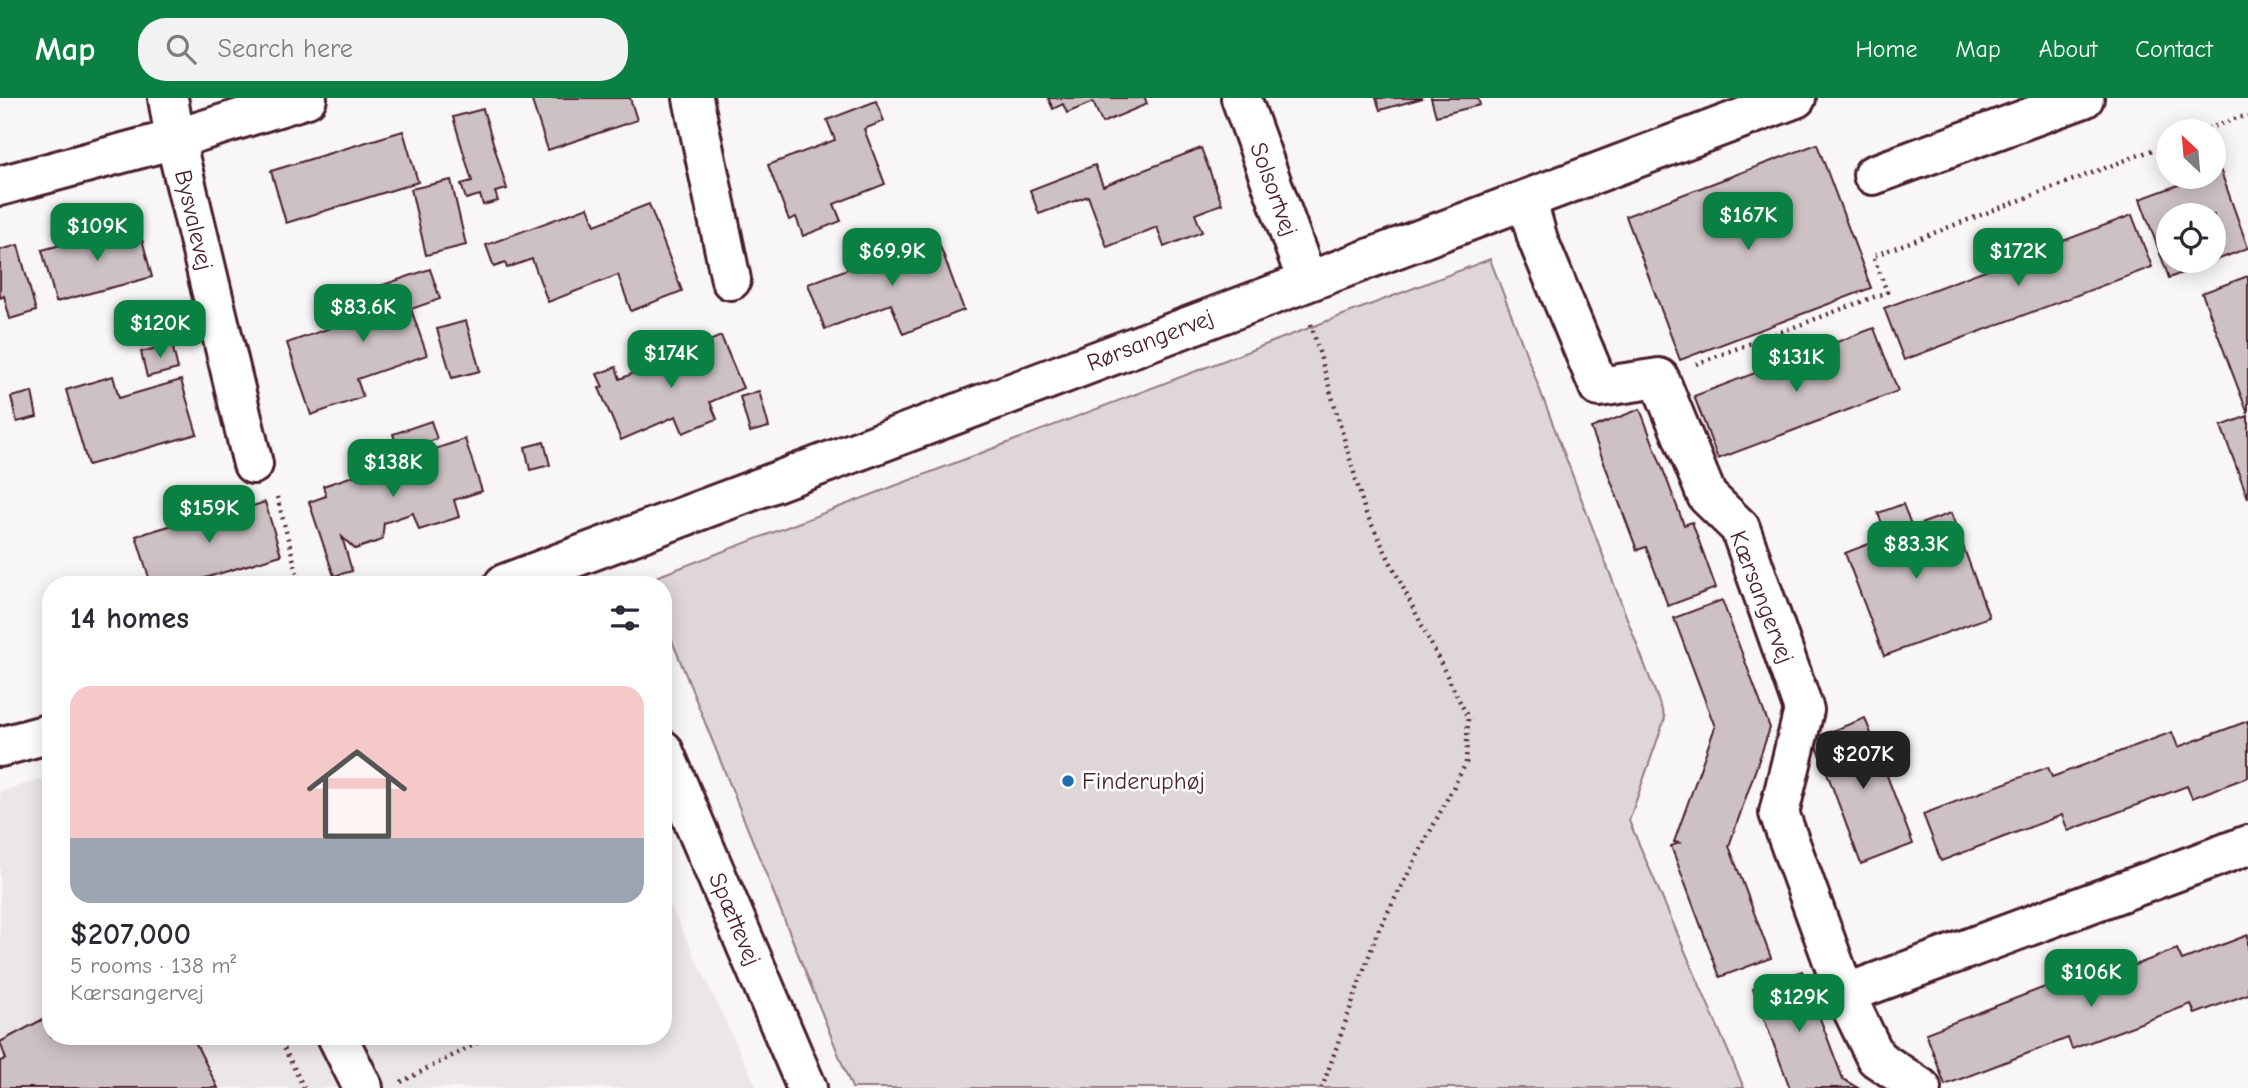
<!DOCTYPE html>
<html lang="en">
<head>
<meta charset="utf-8">
<style>
	body { margin:0; font-family:"Comic Neue",sans-serif; background:#f2f2f3; color:#2b2b33; height:100vh; display:flex; flex-direction:column; font-size:26px; white-space:nowrap }
	* { box-sizing:border-box; margin:0 }
	p { font-size:23px; color:#7c7c81 }
	.icon { flex:none; width:38px; height:38px; fill:none; stroke:currentColor; stroke-width:2; stroke-linecap:round; stroke-linejoin:round }
	.map { position:relative; flex:1; overflow:hidden }
	.side { position:absolute; left:42px; top:478px; width:630px; height:469px; display:flex; flex-direction:column; background:#fff; border-radius:28px; box-shadow:0 4px 18px #0003 }
	.side>* { flex:none }
	.needle { width:46px; rotate:334deg }
	.fabs { position:absolute; left:2156px; top:21px; display:grid; gap:14px }
	.fabs a { display:grid; place-items:center; width:70px; height:70px; border-radius:50%; background:#fff; box-shadow:0 4px 18px #0003; font-size:35px }
	.price { position:absolute; translate:-50% -60px; padding:0 16px; border-radius:14px; background:#0b8043; color:#fff; font-size:23px; line-height:46px; filter:drop-shadow(0 2px 4px #0008) }
	.price::after { content:''; position:absolute; left:50%; top:42px; width:21px; height:16px; margin-left:-10px; background:inherit; clip-path:polygon(0 0,100% 0,50% 100%) }
	.price.on { background:#222; color:#fff }
	ul { padding:0; list-style:none }
	li { display:grid; align-content:center; gap:14px; height:371px; padding:0 28px }
	li+li { border-top:2px solid #e1e1e2 }
	li span { display:grid; place-items:center; height:217px; border-radius:21px; color:#555 }
	li>.icon { margin-inline-start:auto }
	span .icon { width:126px; height:126px; fill:#fffc; stroke-width:1 }
	li b { font-size:30px }
	h2 { display:flex; justify-content:space-between; align-items:center; height:84px; padding:0 28px; font-size:30px }
	header { display:flex; align-items:center; gap:42px; box-sizing:border-box; height:98px; padding:0 35px; background:#0b8043; color:#fff }
	header strong { font-size:33px }
	nav { display:flex; gap:38px; margin-inline-start:auto; font-size:24px }
	.search { width:490px; height:63px; background:#f2f2f3; display:flex; align-items:center; gap:18px; box-sizing:border-box; padding:0 24px; border-radius:28px; color:#7c7c81; font-size:26px }
	.map>svg:first-child { display:block }
	.built { fill:#ebe6e8 }
	.green { fill:#ded6d9; stroke:#947a82; stroke-width:2 }
	.building { fill:#cdc1c4; stroke:#4a1f2b; stroke-width:2 }
	.lines { fill:none; stroke-linecap:round; stroke-linejoin:round }
	.minor-casing { stroke:#4a1f2b; stroke-width:44 }
	.path { stroke:#4a1f2b; stroke-width:4.5; stroke-dasharray:2 5; stroke-linecap:butt }
	.minor { stroke:#fff; stroke-width:38 }
	.poi-dot { fill:#1f6fb2; stroke:#fff; stroke-width:2.5 }
	.labels { text-anchor:middle; dominant-baseline:central; stroke-width:5; stroke-linejoin:round; paint-order:stroke }
	.street-label { font-size:24px; fill:#4a1f2b; stroke:#fff }
	.poi-label { font-size:24px; fill:#4a1f2b; stroke:#fff; text-anchor:start }
</style>
</head>
<body>
<header>
<strong>Map</strong>
<div class="search"><svg class="icon" aria-label="search" viewBox="0 0 24 24"><circle cx="10" cy="10" r="6"/><path d="M15 15l6 6"/></svg>Search here</div>
<nav><a>Home</a><a>Map</a><a>About</a><a>Contact</a></nav>
</header>
<div class="map">
<svg width="2248" height="990" viewBox="0 0 2248 990">
	<rect width="100%" height="100%" fill="#f8f6f7"/>
	<filter id="ink" filterUnits="userSpaceOnUse"><feTurbulence type="fractalNoise" baseFrequency=".0143" numOctaves="2"/><feDisplacementMap in="SourceGraphic" scale="14" xChannelSelector="R" yChannelSelector="G"/><feConvolveMatrix kernelMatrix="1 2 1 2 8 2 1 2 1" color-interpolation-filters="sRGB"/></filter>
	<g filter="url(#ink)">
		<path class="built" d="M51,678V938H663V792L757,990H0V694Z"/>
		<path class="green" d="M1490,161L1665,620L1629,723L1744,990H852L663,520V486H650L648,482Z"/>
		<g class="building">
			<path d="M531,0H630L637,22L548,52Z"/>
			<path d="M1048,0H1145L1147,6L1102,25L1093,4L1067,15L1063,6L1053,11Z"/>
			<path d="M1376,0H1423L1380,12Z"/>
			<path d="M1431,0H1478L1480,7L1436,18Z"/>
			<path d="M876,3L884,23L864,31L885,86L834,106L841,123L803,138L796,119L789,122L768,67L835,42L827,22Z"/>
			<path d="M483,11L507,91L495,94L498,103L483,107L480,97L466,101L461,86L472,83L453,19Z"/>
			<path d="M403,33L418,84L286,125L271,73Z"/>
			<path d="M1817,46L1871,190L1680,262L1626,118Z"/>
			<path d="M1201,50L1222,106L1195,116L1202,134L1164,149L1157,129L1107,149L1088,98L1039,116L1030,92L1095,67L1103,88Z"/>
			<path d="M2220,71L2248,150L2214,163V117H2168V163H2213L2169,180L2140,101L2200,79H2214V74Z"/>
			<path d="M451,82L466,147L426,157L411,91Z"/>
			<path d="M649,106L682,193L631,213L618,177L548,204L532,161L507,170L505,165L494,169L486,147L588,109L595,127Z"/>
			<path d="M2132,117L2152,169L1904,262L1884,210Z"/>
			<path d="M138,126L152,179L56,204L42,152Z"/>
			<path d="M936,137L964,212L903,236L891,206L825,231L808,186Z"/>
			<path d="M18,147L36,213L10,221L4,198L0,200V152Z"/>
			<path d="M430,171L440,201L411,211L427,257L357,281L363,299L311,317L287,245L373,215L365,193Z"/>
			<path d="M2248,178V316L2202,195Z"/>
			<path d="M466,223L480,273L452,280L437,231Z"/>
			<path d="M1874,230L1898,293L1718,361L1694,298Z"/>
			<path d="M721,238L743,290L710,304L717,321L683,335L676,318L621,342L599,290L603,289L597,276L616,269L620,281Z"/>
			<path d="M172,246L178,271L147,279L141,254Z"/>
			<path d="M113,278L119,300L181,282L197,336L88,367L66,292Z"/>
			<path d="M759,293L769,329L750,334L740,299Z"/>
			<path d="M32,294L37,319L17,324L11,299Z"/>
			<path d="M1640,311L1684,427L1692,424L1716,490L1668,508L1646,449L1637,452L1591,330Z"/>
			<path d="M2248,318V400L2221,328Z"/>
			<path d="M431,323L437,341L399,354L393,336Z"/>
			<path d="M465,341L482,393L454,402L459,419L419,432L413,415L384,425L382,442L355,451L342,439L352,473L334,478L309,404L326,398L323,388Z"/>
			<path d="M544,344L550,367L530,372L525,349Z"/>
			<path d="M249,404L250,409L265,404L281,457L185,486H151L136,438Z"/>
			<path d="M1903,406L1912,429L1951,415L1989,519L1884,558L1845,455L1887,439L1878,415Z"/>
			<path d="M1722,502L1770,630L1729,748L1771,860L1720,879L1671,748L1679,745L1674,744L1715,629L1674,520Z"/>
			<path d="M1865,620L1913,746L1861,766L1814,640Z"/>
			<path d="M2248,623V679L2192,700L2187,688L2068,733L2062,717L1941,763L1923,716L2048,669L2052,679L2172,634L2178,649Z"/>
			<path d="M2248,837V896L2195,916L2191,906L2072,951L2068,940L1945,987L1926,935L2050,887L2054,898L2177,851L2182,862Z"/>
			<path d="M1802,873L1843,981L1858,990H1790L1753,891Z"/>
			<path d="M51,917V938H192L218,990H0V963L6,961L0,944Z"/>
		</g>
		<g class="lines">
			<defs>
				<g id="minor">
					<path d="M168,0L175,41L253,366"/>
					<path d="M693,0L731,182"/>
					<path d="M1241,0L1307,183"/>
					<path d="M1873,77L2084,0"/>
					<path d="M0,88L175,41L307,0"/>
					<path d="M1527,103L1538,142L1599,289L1659,280L1707,398L1740,430L1804,612L1779,715L1845,896L1876,960L1921,990"/>
					<path d="M504,486L1796,0"/>
					<path d="M0,649L51,635"/>
					<path d="M663,652L807,990"/>
					<path d="M1845,896L2248,747"/>
					<path d="M337,938L363,990"/>
				</g>
			</defs>
			<use href="#minor" class="minor-casing"/>
			<g class="path">
				<path d="M2201,33L2240,19H2248"/>
				<path d="M1311,226L1365,413L1468,620L1466,665L1377,835L1322,990"/>
				<path d="M1696,266L1887,194L1873,158L2168,46"/>
				<path d="M277,399L300,486"/>
				<path d="M278,938L304,990"/>
				<path d="M401,984L491,938"/>
			</g>
			<use href="#minor" class="minor"/>
		</g>
	</g>
	<circle class="poi-dot" cx="1068" cy="683" r="7"/>
	<g class="labels">
		<g class="street-label">
			<text transform="translate(1274 91) rotate(70)">Solsortvej</text>
			<text transform="translate(194 122) rotate(77)">Bysvalevej</text>
			<text transform="translate(1150 242) rotate(-21)">Rørsangervej</text>
			<text transform="translate(1762 499) rotate(69)">Kærsangervej</text>
			<text transform="translate(735 821) rotate(67)">Spættevej</text>
		</g>
		<g class="poi-label">
			<text x="1082" y="683">Finderuphøj</text>
		</g>
	</g>
</svg>
<div class="fabs">
<a><svg class="needle" viewBox="-14 -14 28 28"><path d="M0-13l5 13h-10z" fill="#e53935"/><path d="M0 13l5-13h-10z" fill="#7c7c81"/></svg></a>
<a><svg class="icon" aria-label="locate" viewBox="0 0 24 24"><circle cx="12" cy="12" r="6"/><path d="M12 2v4M12 18v4M2 12h4M18 12h4"/></svg></a>
</div>
<b class="price" style="left:1748px;top:154px">$167K</b>
<b class="price" style="left:97px;top:165px">$109K</b>
<b class="price" style="left:892px;top:190px">$69.9K</b>
<b class="price" style="left:2018px;top:190px">$172K</b>
<b class="price" style="left:363px;top:246px">$83.6K</b>
<b class="price" style="left:160px;top:262px">$120K</b>
<b class="price" style="left:671px;top:292px">$174K</b>
<b class="price" style="left:1796px;top:296px">$131K</b>
<b class="price" style="left:393px;top:401px">$138K</b>
<b class="price" style="left:209px;top:447px">$159K</b>
<b class="price" style="left:1916px;top:483px">$83.3K</b>
<b class="price on" style="left:1863px;top:693px">$207K</b>
<b class="price" style="left:2091px;top:911px">$106K</b>
<b class="price" style="left:1799px;top:936px">$129K</b>
<section class="side">
<h2>14 homes<svg class="icon" aria-label="filters" viewBox="0 0 24 24"><path d="M4 7h16M4 17h16"/><circle cx="9" cy="7" r="2"/><circle cx="15" cy="17" r="2"/></svg></h2>
<ul>
<li><span style="background:linear-gradient(#f6c9c9 70%,#9aa5b1 0)"><svg class="icon" aria-label="home" viewBox="0 0 24 24"><path d="M3 11l9-7 9 7M6 9v11h12V9"/></svg></span><div><b>$207,000</b><p>5 rooms · 138 m²</p><p>Kærsangervej</p></div></li>
</ul>
</section>
</div>
</body>
</html>
